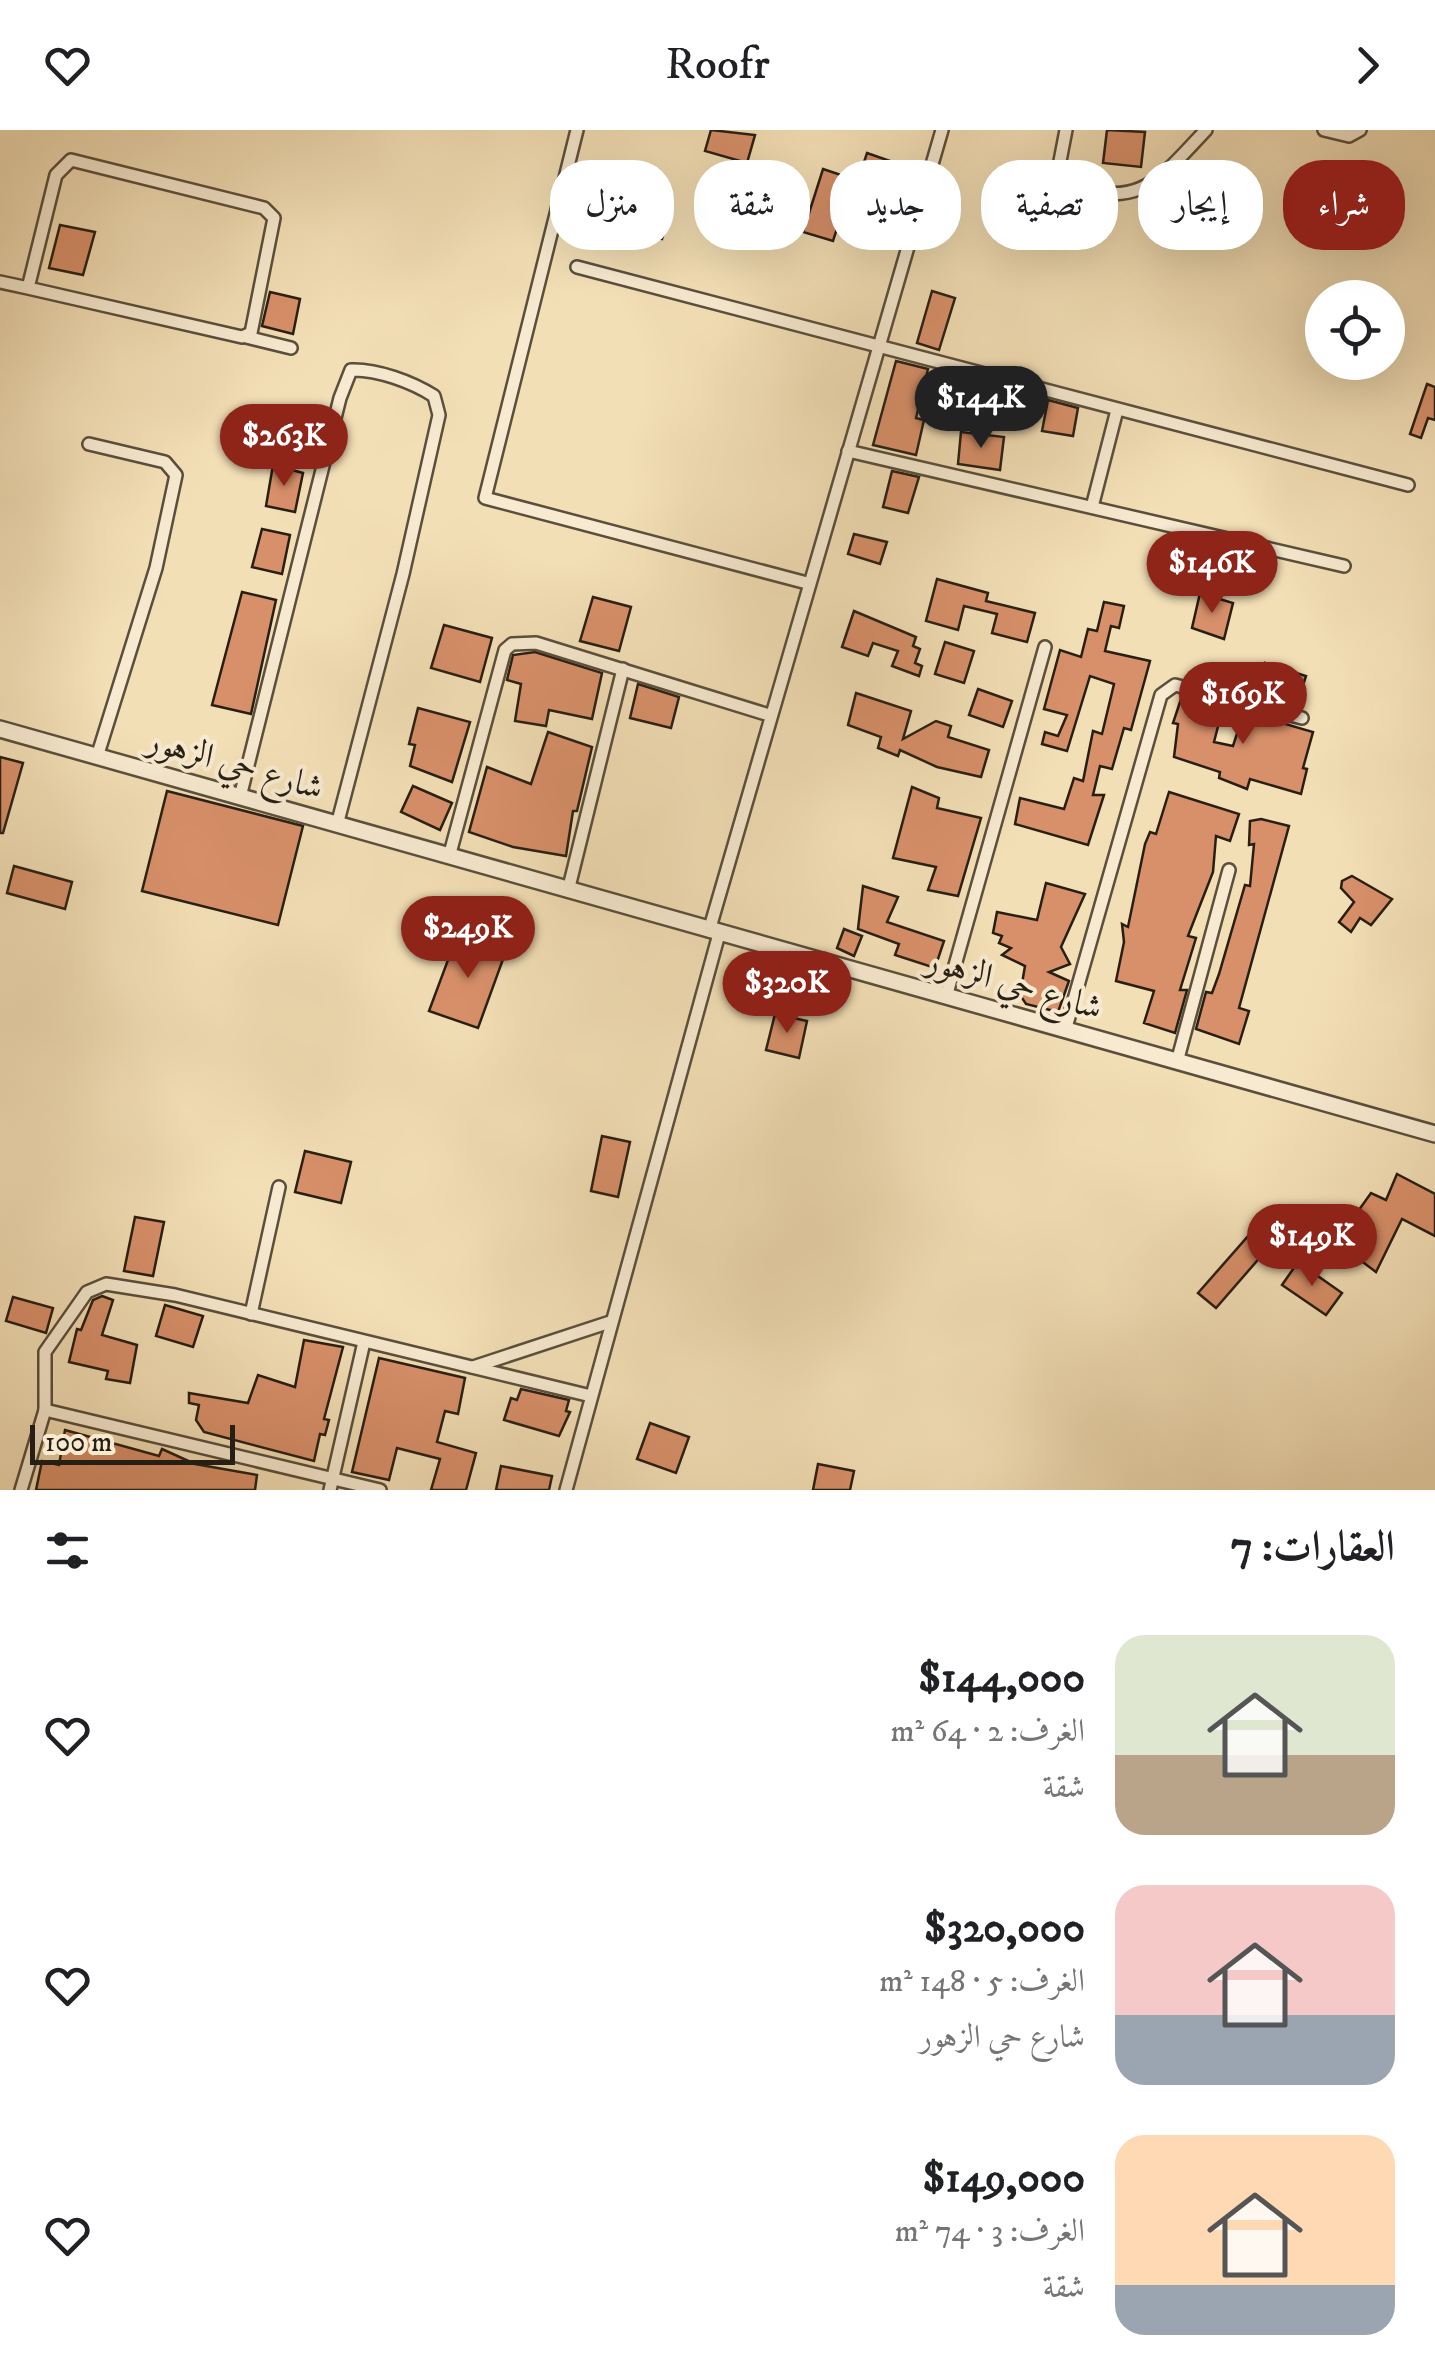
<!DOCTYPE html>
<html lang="ar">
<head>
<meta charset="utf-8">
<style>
	body { margin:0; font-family:"IM FELL DW Pica",Amiri,serif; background:#f2f2f2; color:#202124; direction:rtl; height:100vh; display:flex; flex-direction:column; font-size:38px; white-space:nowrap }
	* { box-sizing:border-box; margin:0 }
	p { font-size:32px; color:#757577 }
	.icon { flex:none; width:55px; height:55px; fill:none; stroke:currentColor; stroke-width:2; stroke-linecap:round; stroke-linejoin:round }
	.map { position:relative; height:1360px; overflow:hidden; direction:ltr }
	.sheet { display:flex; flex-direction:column; background:#fff; flex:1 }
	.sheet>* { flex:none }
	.hud { position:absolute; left:30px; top:30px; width:1375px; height:90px; direction:rtl; display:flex; gap:20px }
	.fabs { position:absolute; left:1305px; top:150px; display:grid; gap:20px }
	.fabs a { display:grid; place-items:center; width:100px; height:100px; border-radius:50%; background:#fff; box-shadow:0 10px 40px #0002; font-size:50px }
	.scale { position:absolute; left:30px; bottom:25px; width:205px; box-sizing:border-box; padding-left:10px; border:5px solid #271f14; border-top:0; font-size:28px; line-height:35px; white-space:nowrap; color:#271f14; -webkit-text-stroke:8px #f7ead0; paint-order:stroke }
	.price { position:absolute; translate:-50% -85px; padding:0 22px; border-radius:35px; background:#8f2418; color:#fff; font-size:32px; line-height:65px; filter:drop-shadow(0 2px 5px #0008) }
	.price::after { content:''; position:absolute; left:50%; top:60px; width:30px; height:22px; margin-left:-15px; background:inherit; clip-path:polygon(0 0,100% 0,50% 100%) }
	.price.current { background:#222; color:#fff }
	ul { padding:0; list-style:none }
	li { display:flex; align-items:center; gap:30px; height:250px; padding:0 40px }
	li span { display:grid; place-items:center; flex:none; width:280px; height:200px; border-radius:30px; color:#555 }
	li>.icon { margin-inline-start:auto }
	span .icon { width:120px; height:120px; fill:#fffc; stroke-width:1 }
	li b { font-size:42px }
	h2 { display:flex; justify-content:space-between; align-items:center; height:120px; padding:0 40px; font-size:42px }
	.tag { padding:0 35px; border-radius:40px; background:#fff; box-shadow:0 10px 40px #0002; font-size:35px; line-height:90px }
	.tag.current { background:#8f2418; color:#fff }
	header { display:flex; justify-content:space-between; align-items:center; height:130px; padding:0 40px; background:#fff; font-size:45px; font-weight:600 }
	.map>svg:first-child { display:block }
	.building { fill:#d8906a; stroke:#271f14; stroke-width:2.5 }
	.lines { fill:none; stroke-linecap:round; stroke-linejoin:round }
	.minor-casing { stroke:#5a4f3c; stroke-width:16 }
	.tertiary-casing { stroke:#5a4f3c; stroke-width:20 }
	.minor { stroke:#f7ead0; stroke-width:11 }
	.tertiary { stroke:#f7ead0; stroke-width:15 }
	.labels { text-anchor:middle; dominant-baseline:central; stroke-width:8; stroke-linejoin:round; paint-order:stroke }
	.street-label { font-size:35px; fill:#271f14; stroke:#f7ead0 }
</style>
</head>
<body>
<header><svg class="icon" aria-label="forward" viewBox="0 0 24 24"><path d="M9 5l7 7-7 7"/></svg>Roofr<svg class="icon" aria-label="heart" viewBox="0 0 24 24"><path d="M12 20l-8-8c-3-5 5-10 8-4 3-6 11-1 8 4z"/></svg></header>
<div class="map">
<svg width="1435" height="1360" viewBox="0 0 1435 1360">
	<rect width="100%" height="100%" fill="#f3dfb6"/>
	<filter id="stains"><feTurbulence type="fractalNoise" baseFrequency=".002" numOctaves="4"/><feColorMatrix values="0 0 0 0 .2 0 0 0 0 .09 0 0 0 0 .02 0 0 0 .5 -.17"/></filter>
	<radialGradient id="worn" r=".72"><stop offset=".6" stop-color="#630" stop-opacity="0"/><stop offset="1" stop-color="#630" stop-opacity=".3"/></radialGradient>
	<g class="building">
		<path d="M711,0L755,5L747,33L705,21Z"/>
		<path d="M1107,0L1145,2L1141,37L1103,33Z"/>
		<path d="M867,23L910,38L899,70L856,56Z"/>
		<path d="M823,39L853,49L833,111L803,102Z"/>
		<path d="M615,66L669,85L662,109L631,100L627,114L591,103L602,68L613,71Z"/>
		<path d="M60,95L95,102L83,145L49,138Z"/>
		<path d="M932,161L955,168L939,220L917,213Z"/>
		<path d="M270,162L300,169L293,204L262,196Z"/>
		<path d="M896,231L928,239L916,288L924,290L916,325L873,315Z"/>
		<path d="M969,252L1009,260L1004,289L964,281Z"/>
		<path d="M1427,254L1435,257V290L1428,288L1421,308L1410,304Z"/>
		<path d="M1048,270L1078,278L1073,306L1042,301Z"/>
		<path d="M961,302L1004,307L1000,340L958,334Z"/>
		<path d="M273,335L303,343L295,382L266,376Z"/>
		<path d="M892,341L919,347L908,383L883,377Z"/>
		<path d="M262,399L290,405L282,444L252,437Z"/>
		<path d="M854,404L887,412L880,434L848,424Z"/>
		<path d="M937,449L988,463L986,471L1035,483L1027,512L992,503L997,484L964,476L958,500L926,491Z"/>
		<path d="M242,462L276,470L251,584L212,575Z"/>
		<path d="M1200,463L1233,473L1224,509L1192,498Z"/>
		<path d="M593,467L631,477L619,521L580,511Z"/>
		<path d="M1104,472L1124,476L1119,498L1111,496L1105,521L1150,531L1131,600L1124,598L1112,639L1100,636L1093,665H1104L1088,715L1015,694L1020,668L1064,679L1074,648L1083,651L1093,601L1102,604L1114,554L1090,546L1067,621L1042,614L1045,602L1058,606L1067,585L1044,579L1060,520L1081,527L1088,499L1097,501Z"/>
		<path d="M854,481L916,507L913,516L920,519L915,533L922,536L919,546L892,536L898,521L873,513L868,526L842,517Z"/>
		<path d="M444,495L492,508L480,552L431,538Z"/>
		<path d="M945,512L974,521L964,553L935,544Z"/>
		<path d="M535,522L602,543L592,589L549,580L546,596L515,591L521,554L507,550L513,525Z"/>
		<path d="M1265,533L1306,546L1299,567L1262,553Z"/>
		<path d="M638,554L679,567L671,598L630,588Z"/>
		<path d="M978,559L1012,571L1003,597L969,585Z"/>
		<path d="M856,563L911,581L903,609L936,591L951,596L948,607L989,620L981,647L937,637L900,620L898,626L878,618L881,607L848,595Z"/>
		<path d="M1182,566L1223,577L1214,612L1233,616L1244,582L1313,602L1303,638L1307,639L1301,664L1250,649L1247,659L1219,648L1220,642L1174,627L1178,594L1173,593Z"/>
		<path d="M418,578L470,592L452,652L410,636L415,615L409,614Z"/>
		<path d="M548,602L592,617L577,681H573L566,726L513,717L469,702L487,637L531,654Z"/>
		<path d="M0,627L23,633L3,703H0Z"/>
		<path d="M413,656L452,673L440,700L401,682Z"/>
		<path d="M912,657L939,668L937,678L981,688L958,766L928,760L936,737L893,728Z"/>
		<path d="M167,661L303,696L278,795L142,761Z"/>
		<path d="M1169,662L1239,684L1230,711L1216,706L1213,742L1188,806L1196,808L1180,860H1187L1175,903L1144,893L1154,861L1116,851L1124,812L1122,794L1128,797L1145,714L1150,702L1156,704Z"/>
		<path d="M1261,689L1289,696L1239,878L1249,881L1239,914L1196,899L1206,862L1212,863L1219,844L1245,755L1250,756L1254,714L1249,715L1250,691Z"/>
		<path d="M14,736L72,752L65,779L7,763Z"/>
		<path d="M1352,746L1392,769L1371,795L1360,788L1351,802L1339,792L1354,772L1341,758L1342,751Z"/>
		<path d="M1046,753L1085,764L1061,817L1070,834L1049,842L1069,851L1058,882L1026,874L1020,865L1025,836L1002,825L1011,818L999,813L1002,806L993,803L997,782L1037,790Z"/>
		<path d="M863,756L898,767L887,792L944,811L935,838L895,825L899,814L858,799Z"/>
		<path d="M844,799L862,806L854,826L837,818Z"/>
		<path d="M458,803L506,821L478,898L429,881Z"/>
		<path d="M775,884L807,891L799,928L766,920Z"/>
		<path d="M602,1006L630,1012L618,1067L591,1061Z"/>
		<path d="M305,1021L351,1032L341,1073L295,1062Z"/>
		<path d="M1397,1044L1435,1064V1106L1402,1089L1376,1142L1336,1112L1371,1063L1386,1070Z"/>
		<path d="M135,1087L164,1092L153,1146L124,1141Z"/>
		<path d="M1264,1088L1283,1101L1216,1178L1198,1163Z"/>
		<path d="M1298,1132L1342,1163L1326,1185L1282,1155Z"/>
		<path d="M102,1166L113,1170L102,1205L137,1215L130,1253L106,1249L108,1241L69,1232L77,1199L81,1200L93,1170Z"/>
		<path d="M13,1167L53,1178L46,1203L6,1191Z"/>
		<path d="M165,1175L203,1186L193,1217L156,1206Z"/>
		<path d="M304,1210L343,1217L324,1289L329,1290L325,1305L320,1304L314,1331L204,1302L196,1290L199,1275L189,1273V1263L248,1273L258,1245L295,1257Z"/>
		<path d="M379,1228L465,1248L458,1284L445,1281L437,1312L476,1323L466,1360H431L440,1329L397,1318L389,1350L352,1342Z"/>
		<path d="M521,1259L569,1270L566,1281L570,1282L559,1306L504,1290L511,1268L517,1270Z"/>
		<path d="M650,1293L689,1307L676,1343L637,1329Z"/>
		<path d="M65,1300L159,1326L162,1319L195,1334L257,1345L255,1360H36L42,1331L59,1335Z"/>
		<path d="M818,1334L854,1341L850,1360H813Z"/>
		<path d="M501,1336L552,1346L549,1360H496Z"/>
	</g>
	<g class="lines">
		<defs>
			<g id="minor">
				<path d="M577,0L485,368L807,453"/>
				<path d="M1066,0L1060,31L1068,53C1139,83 1162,46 1206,0"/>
				<path d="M1324,0L1349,6L1360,0"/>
				<path d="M577,137L1408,355"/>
				<path d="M0,152L28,158L242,207L251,203L274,88L264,78L71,30L56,45L28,158"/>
				<path d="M246,207L291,218"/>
				<path d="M89,314L165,332L176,345L156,438L97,627"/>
				<path d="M848,321L1344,436"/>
				<path d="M1092,377L1117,280"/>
				<path d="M240,667L340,268L351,240C377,239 412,252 434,266L439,285L403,444L337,695"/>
				<path d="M449,727L505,520L512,514L536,513L769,585"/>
				<path d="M568,761L623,539"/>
				<path d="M709,801L942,0"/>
				<path d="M946,867L1045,517"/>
				<path d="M1065,901L1161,565L1175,555L1302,588"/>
				<path d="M1177,932L1229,740"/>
				<path d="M251,1184L279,1057"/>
				<path d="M473,1237L610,1192"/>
				<path d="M45,1280L380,1360"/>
				<path d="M21,1360L45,1280V1222L87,1162L106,1154L175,1165L591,1266"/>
				<path d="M330,1360L364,1212"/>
				<path d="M566,1360L719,804"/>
			</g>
			<path id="tertiary" d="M0,599L1435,1004"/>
		</defs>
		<use href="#minor" class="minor-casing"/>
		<use href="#tertiary" class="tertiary-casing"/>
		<use href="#minor" class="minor"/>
		<use href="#tertiary" class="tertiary"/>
	</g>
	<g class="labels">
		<g class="street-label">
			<text transform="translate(235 635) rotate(16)">شارع حي الزهور</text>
			<text transform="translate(1014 855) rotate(16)">شارع حي الزهور</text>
		</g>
	</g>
	<rect width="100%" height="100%" filter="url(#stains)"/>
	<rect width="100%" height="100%" fill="url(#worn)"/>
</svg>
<div class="fabs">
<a><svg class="icon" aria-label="locate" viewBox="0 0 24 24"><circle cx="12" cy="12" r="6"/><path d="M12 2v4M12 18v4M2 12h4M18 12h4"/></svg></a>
</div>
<div class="scale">100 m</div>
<b class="price current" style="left:981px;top:321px">$144K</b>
<b class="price" style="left:284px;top:359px">$263K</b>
<b class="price" style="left:1212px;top:486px">$146K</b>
<b class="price" style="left:1243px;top:617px">$169K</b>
<b class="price" style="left:468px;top:851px">$249K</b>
<b class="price" style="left:787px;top:906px">$320K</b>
<b class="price" style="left:1312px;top:1159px">$149K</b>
<div class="hud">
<a class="tag current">شراء</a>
<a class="tag">إيجار</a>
<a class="tag">تصفية</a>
<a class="tag">جديد</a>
<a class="tag">شقة</a>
<a class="tag">منزل</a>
</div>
</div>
<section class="sheet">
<h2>العقارات: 7<svg class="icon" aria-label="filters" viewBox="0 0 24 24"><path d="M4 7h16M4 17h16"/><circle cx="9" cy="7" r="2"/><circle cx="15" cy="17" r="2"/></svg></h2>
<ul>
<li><span style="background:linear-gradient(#dfe7d0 60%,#b9a48a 0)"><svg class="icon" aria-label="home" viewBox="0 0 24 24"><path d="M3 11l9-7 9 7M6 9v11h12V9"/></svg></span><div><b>$144,000</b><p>الغرف: 2 · 64 m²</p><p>شقة</p></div><svg class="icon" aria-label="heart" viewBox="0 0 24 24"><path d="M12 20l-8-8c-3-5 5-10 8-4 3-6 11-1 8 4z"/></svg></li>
<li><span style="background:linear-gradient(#f6c9c9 65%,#9aa5b1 0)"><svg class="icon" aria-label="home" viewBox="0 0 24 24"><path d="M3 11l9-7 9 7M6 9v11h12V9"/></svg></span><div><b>$320,000</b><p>الغرف: 5 · 148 m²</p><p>شارع حي الزهور</p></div><svg class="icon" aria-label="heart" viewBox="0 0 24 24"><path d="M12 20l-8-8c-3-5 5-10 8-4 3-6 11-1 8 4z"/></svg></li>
<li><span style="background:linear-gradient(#ffd9b3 75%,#9aa5b1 0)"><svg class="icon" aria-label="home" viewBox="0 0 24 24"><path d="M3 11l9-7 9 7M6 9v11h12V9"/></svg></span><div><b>$149,000</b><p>الغرف: 3 · 74 m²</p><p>شقة</p></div><svg class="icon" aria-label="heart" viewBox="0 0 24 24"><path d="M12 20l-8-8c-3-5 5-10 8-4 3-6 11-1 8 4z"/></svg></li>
</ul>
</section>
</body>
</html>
